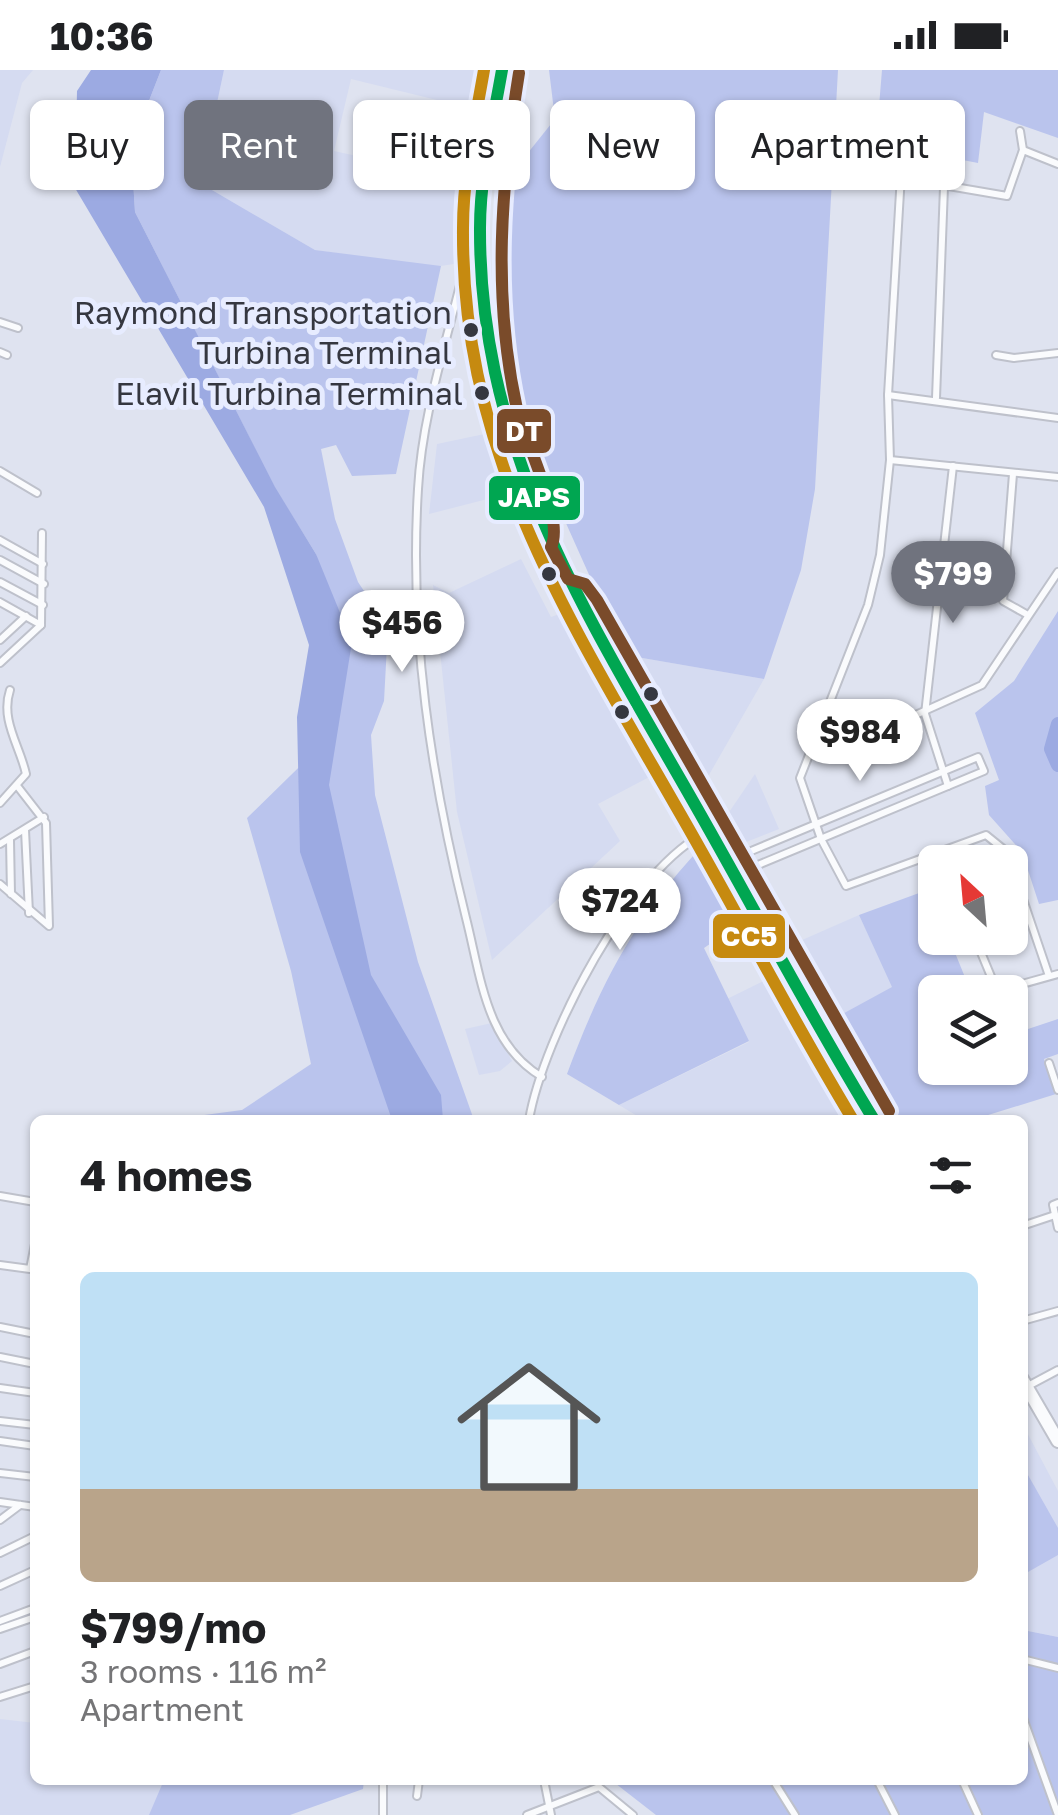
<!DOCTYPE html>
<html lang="en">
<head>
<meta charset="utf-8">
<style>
	body { margin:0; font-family:"Golos Text",sans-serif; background:#f6f6f6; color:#202124; height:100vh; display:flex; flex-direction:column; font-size:38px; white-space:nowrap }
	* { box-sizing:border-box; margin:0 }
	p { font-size:32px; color:#757577 }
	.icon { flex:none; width:55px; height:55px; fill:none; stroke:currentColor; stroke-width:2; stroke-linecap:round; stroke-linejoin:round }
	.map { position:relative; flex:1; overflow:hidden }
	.drawer { position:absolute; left:30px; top:1045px; width:998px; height:670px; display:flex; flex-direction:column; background:#fff; border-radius:15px; box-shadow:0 2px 8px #0004 }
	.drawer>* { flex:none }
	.banner { position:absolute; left:30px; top:30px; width:1000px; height:90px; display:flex; gap:20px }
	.needle { width:65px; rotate:334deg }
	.fabs { position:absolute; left:918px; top:775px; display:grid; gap:20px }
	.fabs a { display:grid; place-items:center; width:110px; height:110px; border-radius:15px; background:#fff; box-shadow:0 2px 8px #0004; font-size:50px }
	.price { position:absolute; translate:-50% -85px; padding:0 22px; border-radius:35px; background:#fff; color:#222; font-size:32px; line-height:65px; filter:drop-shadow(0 2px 5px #0008) }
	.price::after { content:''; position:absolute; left:50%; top:60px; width:30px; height:22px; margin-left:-15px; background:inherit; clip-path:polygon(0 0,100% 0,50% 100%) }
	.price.selected { background:#70737e; color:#fff }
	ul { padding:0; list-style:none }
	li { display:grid; align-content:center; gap:20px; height:530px; padding:0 50px }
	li+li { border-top:2px solid #e0e0e0 }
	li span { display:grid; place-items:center; height:310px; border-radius:15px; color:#555 }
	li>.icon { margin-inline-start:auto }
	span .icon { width:180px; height:180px; fill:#fffc; stroke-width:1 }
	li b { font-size:42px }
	h2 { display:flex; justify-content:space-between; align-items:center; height:120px; padding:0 50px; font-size:42px }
	.tag { padding:0 35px; border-radius:15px; background:#fff; box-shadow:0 2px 8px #0004; font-size:35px; line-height:90px }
	.tag.selected { background:#70737e; color:#fff }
	.status { display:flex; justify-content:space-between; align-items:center; height:70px; padding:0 50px; background:#fff; direction:ltr }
	.status svg { height:28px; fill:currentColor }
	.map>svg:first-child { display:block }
	.built { fill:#d5dbf1 }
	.green { fill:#bac4ed }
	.water { fill:#9caae2 }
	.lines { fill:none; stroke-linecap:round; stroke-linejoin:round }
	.river { stroke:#9caae2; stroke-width:14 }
	.street-casing { stroke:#bec1cb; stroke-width:10 }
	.highway-casing { stroke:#bec1cb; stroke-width:16 }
	.street { stroke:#fafbfd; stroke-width:6 }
	.highway { stroke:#fafbfd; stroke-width:12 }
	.bus-1-casing { stroke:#e7ecff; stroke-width:20 }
	.bus-2-casing { stroke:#e7ecff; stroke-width:20 }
	.bus-3-casing { stroke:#e7ecff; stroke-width:20 }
	.bus-1 { stroke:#00a651; stroke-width:12 }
	.bus-2 { stroke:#c68a10; stroke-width:12 }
	.bus-3 { stroke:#7a4b2a; stroke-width:12 }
	.bus-dot { fill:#353740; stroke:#e7ecff; stroke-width:4 }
	.labels { text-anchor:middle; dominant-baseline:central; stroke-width:10; stroke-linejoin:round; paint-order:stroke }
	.bus-label { font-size:32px; fill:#353740; stroke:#e7ecff; text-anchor:end }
	.line-badge { stroke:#e7ecff; stroke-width:4 }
	.badge-label { font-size:28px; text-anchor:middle; font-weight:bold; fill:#fff }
</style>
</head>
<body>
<div class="status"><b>10:36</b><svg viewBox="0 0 49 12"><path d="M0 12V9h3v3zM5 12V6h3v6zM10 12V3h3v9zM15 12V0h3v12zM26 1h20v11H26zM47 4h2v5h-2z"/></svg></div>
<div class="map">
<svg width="1058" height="1745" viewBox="0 0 1058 1745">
	<rect width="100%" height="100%" fill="#dfe3f0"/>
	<g class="built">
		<path d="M0,0H33L22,13L0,97Z"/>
		<path d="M224,0H488L482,41L351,9L334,81L470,111L467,192L434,197L315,180L200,113Z"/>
		<path d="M494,362L511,423L429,444L437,374Z"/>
		<path d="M521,489L551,547L568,541L655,704L598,734L620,771L492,890L457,742L433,515L449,523Z"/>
		<path d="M625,585L764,609L702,717Z"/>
		<path d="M755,704L779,759L736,776L723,751Z"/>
		<path d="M859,845L893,917L835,948L793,874Z"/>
		<path d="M778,904L858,1050H644L619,1035L749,972L727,929Z"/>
		<path d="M492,953L512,991L500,1001L479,1005L465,959Z"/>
		<path d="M1022,1338L1028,1350L1023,1355L1058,1421V1567L1023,1560Z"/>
		<path d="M0,1649L35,1653V1710H192L197,1745H0Z"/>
	</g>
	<g class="green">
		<path d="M161,0H224L200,113L315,180L441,196L396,404L352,406L336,375L321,379L335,449L358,512L388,557L384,631L371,665L375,725L418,892L474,1050H167L242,1040L311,994L291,901L247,748L336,661L316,484L275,418L135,142L131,77Z"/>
		<path d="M549,0H838L815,419L801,500L764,609L625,585L548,413L515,304L502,137L523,89L555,49Z"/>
		<path d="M882,0H1058V68L984,42L978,93L876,73Z"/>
		<path d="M1058,541V830L1039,834L1022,782L989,745L985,716L999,710L975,643L1014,611Z"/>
		<path d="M707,771L746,849L704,878L749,971L619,1035L567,1004C602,910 637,844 707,771Z"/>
		<path d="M930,819L935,868H949L971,922H935V998H1010V965L1058,949V984L1044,989L1056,1024L972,1050H894L835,948L892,917L859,845Z"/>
		<path d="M1028,1405L1058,1458V1485L1028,1502L1022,1491L1023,1409Z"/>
		<path d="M1023,1560L1058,1567V1745H656L611,1710H1022Z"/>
		<path d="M164,1710H364L363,1719L290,1745H149Z"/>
	</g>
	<path class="water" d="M91,0H161L131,77L135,142L275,417L316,484L352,572L329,715L371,905L441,1025L443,1050H392L300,782L297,647L309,575L264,437L75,118L77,21Z"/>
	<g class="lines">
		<path class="river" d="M1058,654L1051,679L1058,695"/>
		<defs>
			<g id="street">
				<path d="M1023,80L1058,94"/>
				<path d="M902,88L888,325L890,390L880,485L868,535L800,708L821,769L846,816L986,765L1007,782L1049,906"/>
				<path d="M902,108L1007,126L1023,80L1020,61"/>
				<path d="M481,199L463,203C446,274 422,346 418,419C409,566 431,707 466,848C481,907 486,974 542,1007"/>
				<path d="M0,252L18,258"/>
				<path d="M0,282L7,285"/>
				<path d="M996,285L1014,288L1058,283"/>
				<path d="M888,325L1058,348"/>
				<path d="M936,328L944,117"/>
				<path d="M890,390L1058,407"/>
				<path d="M0,401L37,423"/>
				<path d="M1013,404L1003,531L1028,545"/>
				<path d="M0,470L43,494"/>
				<path d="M0,490L44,514"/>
				<path d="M0,512L43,535"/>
				<path d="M0,532L41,555"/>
				<path d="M0,570L26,546"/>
				<path d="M0,593L41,555L42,463"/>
				<path d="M819,659L844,672L869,666L982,615L1058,502"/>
				<path d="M948,716L925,644L953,396"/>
				<path d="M0,733L26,704C20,676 0,650 10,620"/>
				<path d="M25,760L29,843"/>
				<path d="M10,770L11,824"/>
				<path d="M0,774L44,747"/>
				<path d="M727,791L978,687L984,701L734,805"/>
				<path d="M0,814L49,856L46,753L18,717"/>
				<path d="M975,868L997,921L1058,904"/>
				<path d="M1049,993L1058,1020"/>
				<path d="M529,1050C543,968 631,796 709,761"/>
				<path d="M0,1126L35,1132"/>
				<path d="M1058,1133L1053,1135L1058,1158"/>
				<path d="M1022,1156L1055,1145"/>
				<path d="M0,1195L30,1199L35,1174"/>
				<path d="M1022,1251L1058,1241"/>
				<path d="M0,1257L35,1264"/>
				<path d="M0,1287L35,1294"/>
				<path d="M1028,1316L1058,1300"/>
				<path d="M0,1318L35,1323"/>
				<path d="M0,1351L35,1355"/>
				<path d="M0,1371L35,1376"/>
				<path d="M0,1403L35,1407"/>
				<path d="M0,1432L35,1437"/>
				<path d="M0,1450L20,1435"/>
				<path d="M0,1483L35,1466"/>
				<path d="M0,1516L35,1500"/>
				<path d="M0,1551L35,1538"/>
				<path d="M0,1559L35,1547"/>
				<path d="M1022,1589L1058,1598"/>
				<path d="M0,1594L35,1581"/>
				<path d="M0,1627L35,1616"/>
				<path d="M1022,1645L1058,1745"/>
				<path d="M383,1710V1745"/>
				<path d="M508,1710H517"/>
				<path d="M544,1710L551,1745"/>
				<path d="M773,1710L795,1745"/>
				<path d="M877,1710L895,1745"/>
				<path d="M962,1710L978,1745"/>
				<path d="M417,1726L419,1710"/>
				<path d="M527,1745L599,1717L633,1745"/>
			</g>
			<g id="highway">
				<path d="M502,0C493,52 482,104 480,157C475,379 573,525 680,708C746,821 804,939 874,1050"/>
				<path d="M1022,1309L1058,1371"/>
			</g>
		</defs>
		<use href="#street" class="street-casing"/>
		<use href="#highway" class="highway-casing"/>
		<use href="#street" class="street"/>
		<use href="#highway" class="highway"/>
		<defs>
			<path id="bus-1" d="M502,0C493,52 480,105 480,158C479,379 585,542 690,726C752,834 809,944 874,1050"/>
			<path id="bus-2" d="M484,0C475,52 463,105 463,158C461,382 567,546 674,733C735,838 790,946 853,1050"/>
			<path id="bus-3" d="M519,3C501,115 492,226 517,339C525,373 565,449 551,477L568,509L585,514L597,530L889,1041"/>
		</defs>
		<use href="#bus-1" class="bus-1-casing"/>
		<use href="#bus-2" class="bus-2-casing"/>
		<use href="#bus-3" class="bus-3-casing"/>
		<use href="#bus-1" class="bus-1"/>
		<use href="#bus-2" class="bus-2"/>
		<use href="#bus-3" class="bus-3"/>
	</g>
	<g class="bus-dot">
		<circle cx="471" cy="260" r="9"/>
		<circle cx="482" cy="323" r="9"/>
		<circle cx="549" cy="504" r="9"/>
		<circle cx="651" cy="624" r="9"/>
		<circle cx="622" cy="642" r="9"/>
	</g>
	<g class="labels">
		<g class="bus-label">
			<text x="452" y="242">Raymond Transportation<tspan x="452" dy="40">Turbina Terminal</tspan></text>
			<text x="463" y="323">Elavil Turbina Terminal</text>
		</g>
	</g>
	<g class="line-badge">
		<rect x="495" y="337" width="58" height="48" rx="10" fill="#7a4b2a"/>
		<rect x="487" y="404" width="95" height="48" rx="10" fill="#00a651"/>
		<rect x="711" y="842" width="76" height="48" rx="10" fill="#c68a10"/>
	</g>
	<g class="badge-label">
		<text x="524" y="371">DT</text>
		<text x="534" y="437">JAPS</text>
		<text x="749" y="876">CC5</text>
	</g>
</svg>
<div class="fabs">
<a><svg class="needle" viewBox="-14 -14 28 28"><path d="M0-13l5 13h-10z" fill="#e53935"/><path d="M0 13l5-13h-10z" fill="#757577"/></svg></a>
<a><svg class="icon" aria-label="layers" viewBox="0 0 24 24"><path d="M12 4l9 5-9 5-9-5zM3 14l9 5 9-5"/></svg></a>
</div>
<b class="price selected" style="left:953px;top:556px">$799</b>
<b class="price" style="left:402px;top:605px">$456</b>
<b class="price" style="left:860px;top:714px">$984</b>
<b class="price" style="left:620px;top:883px">$724</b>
<div class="banner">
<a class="tag">Buy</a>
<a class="tag selected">Rent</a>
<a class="tag">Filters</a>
<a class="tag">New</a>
<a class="tag">Apartment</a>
</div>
<section class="drawer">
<h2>4 homes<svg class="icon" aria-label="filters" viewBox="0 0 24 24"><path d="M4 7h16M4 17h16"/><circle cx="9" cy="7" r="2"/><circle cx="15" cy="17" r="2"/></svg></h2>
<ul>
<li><span style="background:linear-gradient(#bfe0f5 70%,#b9a48a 0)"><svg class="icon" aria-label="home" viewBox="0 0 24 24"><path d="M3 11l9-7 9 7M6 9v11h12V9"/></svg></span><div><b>$799/mo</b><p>3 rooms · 116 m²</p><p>Apartment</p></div></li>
</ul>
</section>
</div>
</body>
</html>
